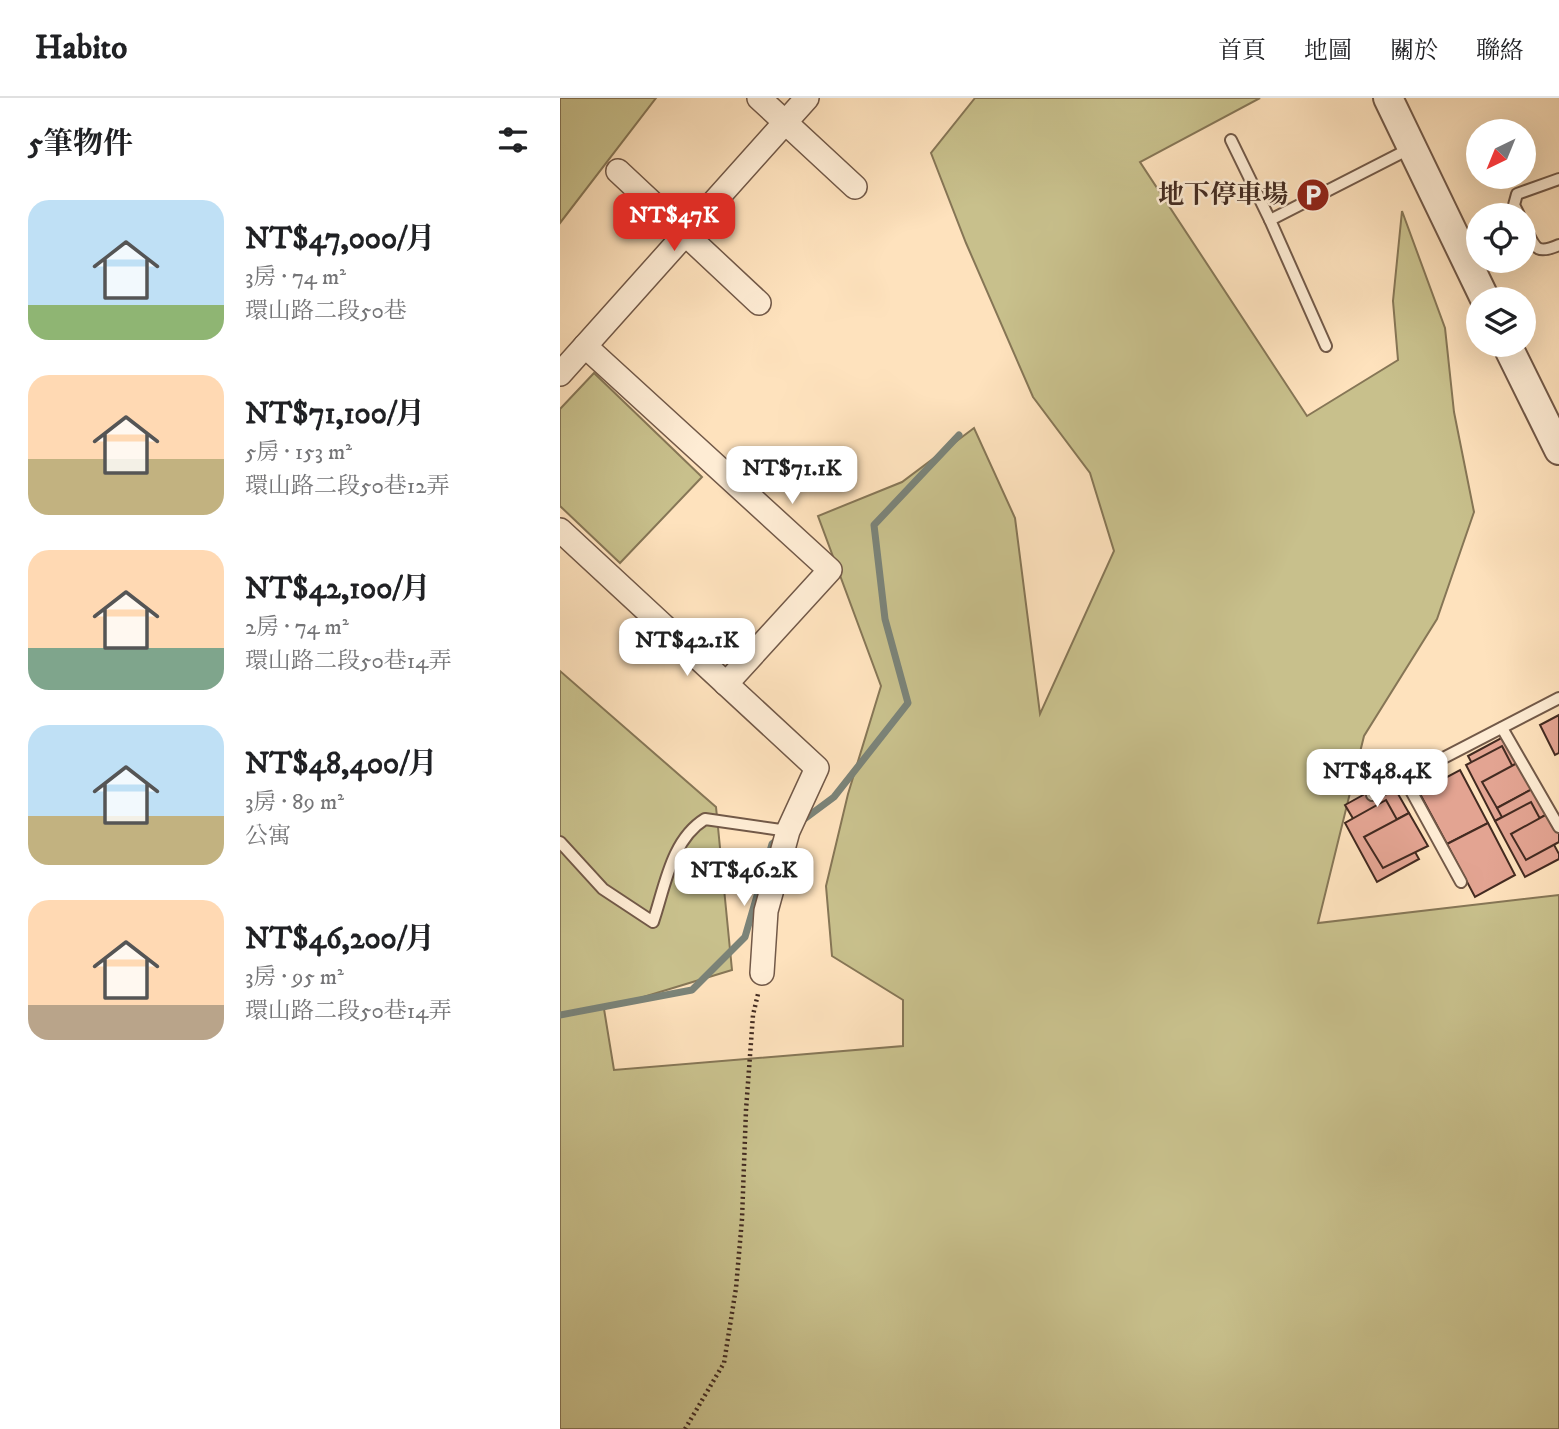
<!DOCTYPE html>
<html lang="zh-TW">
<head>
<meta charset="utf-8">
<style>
	body { margin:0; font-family:"IM FELL DW Pica","Noto Serif TC",serif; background:#f2f2f2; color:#202124; height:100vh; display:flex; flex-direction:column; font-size:26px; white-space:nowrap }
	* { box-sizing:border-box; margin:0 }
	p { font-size:23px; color:#757577 }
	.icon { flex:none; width:38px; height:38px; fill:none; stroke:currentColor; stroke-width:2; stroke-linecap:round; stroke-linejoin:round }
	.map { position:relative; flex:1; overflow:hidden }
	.details { display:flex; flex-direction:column; background:#fff; width:560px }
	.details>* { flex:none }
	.needle { width:46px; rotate:223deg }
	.fabs { position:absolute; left:906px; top:21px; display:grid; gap:14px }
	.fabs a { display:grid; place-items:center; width:70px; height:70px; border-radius:50%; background:#fff; box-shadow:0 7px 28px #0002; font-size:35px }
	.price { position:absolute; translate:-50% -60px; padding:0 16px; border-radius:14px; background:#fff; color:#222; font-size:23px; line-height:46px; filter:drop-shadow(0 2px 4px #0008) }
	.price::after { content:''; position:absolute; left:50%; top:42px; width:21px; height:16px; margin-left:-10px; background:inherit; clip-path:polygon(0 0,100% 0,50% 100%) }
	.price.on { background:#d93025; color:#fff }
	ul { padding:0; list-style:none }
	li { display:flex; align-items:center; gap:21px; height:175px; padding:0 28px }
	li span { display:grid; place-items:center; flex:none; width:196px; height:140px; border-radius:21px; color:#555 }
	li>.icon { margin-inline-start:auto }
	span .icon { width:84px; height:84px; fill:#fffc; stroke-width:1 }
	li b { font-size:30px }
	h2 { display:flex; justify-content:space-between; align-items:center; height:84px; padding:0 28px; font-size:30px }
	header { display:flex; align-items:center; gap:42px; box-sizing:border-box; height:98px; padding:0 35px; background:#fff; border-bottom:2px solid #e0e0e0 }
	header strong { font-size:33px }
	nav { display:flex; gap:38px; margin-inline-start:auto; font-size:24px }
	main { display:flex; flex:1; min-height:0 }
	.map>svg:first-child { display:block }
	.green { fill:#c8c08c; stroke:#867656; stroke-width:2 }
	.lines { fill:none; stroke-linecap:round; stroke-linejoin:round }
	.stream { stroke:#7b8378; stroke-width:7 }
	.building { fill:#e3a492; stroke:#432b21; stroke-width:2 }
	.service-casing { stroke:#725948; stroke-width:14 }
	.minor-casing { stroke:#725948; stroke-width:26 }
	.tertiary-casing { stroke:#725948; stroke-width:32 }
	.path { stroke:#432b21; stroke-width:4.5; stroke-dasharray:2 3.5; stroke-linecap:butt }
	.service { stroke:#feecd4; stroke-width:10 }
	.minor { stroke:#feecd4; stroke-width:23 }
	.tertiary { stroke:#feecd4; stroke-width:28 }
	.labels { text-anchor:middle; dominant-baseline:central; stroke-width:5; stroke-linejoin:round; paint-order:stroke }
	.poi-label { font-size:26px; font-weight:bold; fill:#432b21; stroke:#feecd4; text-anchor:end }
</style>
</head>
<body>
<header>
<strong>Habito</strong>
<nav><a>首頁</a><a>地圖</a><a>關於</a><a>聯絡</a></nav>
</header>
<main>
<section class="details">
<h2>5筆物件<svg class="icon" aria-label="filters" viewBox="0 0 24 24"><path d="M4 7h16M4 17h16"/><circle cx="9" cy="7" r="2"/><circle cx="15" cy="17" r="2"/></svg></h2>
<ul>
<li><span style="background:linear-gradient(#bfe0f5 75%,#8fb573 0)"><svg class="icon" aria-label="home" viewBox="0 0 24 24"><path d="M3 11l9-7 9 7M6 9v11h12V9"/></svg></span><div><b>NT$47,000/月</b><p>3房 · 74 m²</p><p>環山路二段50巷</p></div></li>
<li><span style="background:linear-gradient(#ffd9b3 60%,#c2b280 0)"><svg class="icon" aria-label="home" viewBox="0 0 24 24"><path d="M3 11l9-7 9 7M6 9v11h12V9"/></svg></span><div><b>NT$71,100/月</b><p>5房 · 153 m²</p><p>環山路二段50巷12弄</p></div></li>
<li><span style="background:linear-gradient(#ffd9b3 70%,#7fa58c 0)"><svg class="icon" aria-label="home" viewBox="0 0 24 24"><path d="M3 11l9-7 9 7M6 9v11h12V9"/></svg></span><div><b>NT$42,100/月</b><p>2房 · 74 m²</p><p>環山路二段50巷14弄</p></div></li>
<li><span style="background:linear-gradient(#bfe0f5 65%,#c2b280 0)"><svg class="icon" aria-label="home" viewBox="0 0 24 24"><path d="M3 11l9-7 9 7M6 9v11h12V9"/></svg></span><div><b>NT$48,400/月</b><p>3房 · 89 m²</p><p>公寓</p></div></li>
<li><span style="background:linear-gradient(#ffd9b3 75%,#b9a48a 0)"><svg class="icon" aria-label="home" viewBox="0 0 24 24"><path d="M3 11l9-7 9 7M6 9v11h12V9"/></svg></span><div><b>NT$46,200/月</b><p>3房 · 95 m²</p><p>環山路二段50巷14弄</p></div></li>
</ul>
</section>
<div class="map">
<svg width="999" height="1331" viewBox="0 0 999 1331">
	<rect width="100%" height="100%" fill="#fee2bd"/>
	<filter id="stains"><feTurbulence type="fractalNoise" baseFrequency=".00286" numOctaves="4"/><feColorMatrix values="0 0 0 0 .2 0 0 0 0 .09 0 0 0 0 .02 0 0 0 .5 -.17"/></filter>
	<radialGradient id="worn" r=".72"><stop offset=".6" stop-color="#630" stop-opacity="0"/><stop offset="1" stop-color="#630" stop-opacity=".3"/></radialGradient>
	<g class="green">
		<path d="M0,0H96L0,125Z"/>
		<path d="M415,0H700L580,64L747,318L838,262L833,203L842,113L885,230L894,314L914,414L877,521L804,638L758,825L999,797V1331H0V573L156,709L172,872L44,911L54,972L343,948V902L272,858L266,788L288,696L321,588L258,418L342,384L414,330L455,420L480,616L554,453L530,375L473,299L406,145L371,55Z"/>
		<path d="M34,275L142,379L60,465L0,408V311Z"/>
	</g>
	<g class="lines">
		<g class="stream">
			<path d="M239,725L274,699L348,605L325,521L314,427L399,337"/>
			<path d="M0,917L132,892L185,839L212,746L218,741"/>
		</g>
	</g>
	<g class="building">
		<path d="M999,617V655L995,657L980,627Z"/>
		<path d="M945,638L959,664L922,684L908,658Z"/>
		<path d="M942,648L971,704L935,723L906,667Z"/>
		<path d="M959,664L974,690L937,710L922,684Z"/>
		<path d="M900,672L928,725L887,746L859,694Z"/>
		<path d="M830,682L849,715L804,739L785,707Z"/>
		<path d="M974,690L989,715L951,736L937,710Z"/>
		<path d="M826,702L859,761L817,784L785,725Z"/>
		<path d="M971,704L999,756V761L965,779L935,723Z"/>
		<path d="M849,715L868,748L823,770L804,739Z"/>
		<path d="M989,715L999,734V744L966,762L951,736Z"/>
		<path d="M928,725L955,777L915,799L887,746Z"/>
	</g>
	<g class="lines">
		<defs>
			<g id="service">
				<path d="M671,42L710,122"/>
				<path d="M959,117L954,107L957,96L999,81"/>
				<path d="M964,127C975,148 974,158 999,147"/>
				<path d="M766,248L710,122L851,50"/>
				<path d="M942,630L999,729"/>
				<path d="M844,680L901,784"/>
				<path d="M812,697L999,600"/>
				<path d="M0,744L43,791L93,824C105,789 111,742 145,721L228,733"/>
			</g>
			<g id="minor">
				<path d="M199,0L295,89"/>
				<path d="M58,73L199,205"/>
				<path d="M25,248L270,472L166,586"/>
				<path d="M0,276L247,0"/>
				<path d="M0,432L257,670L228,733L206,813L202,875"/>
			</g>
			<g id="tertiary">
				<path d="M828,0L925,201"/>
				<path d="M947,247L999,352"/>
			</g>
		</defs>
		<use href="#service" class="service-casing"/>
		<use href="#minor" class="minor-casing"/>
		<use href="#tertiary" class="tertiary-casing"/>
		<path class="path" d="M125,1331L164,1265L176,1190L182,1121L186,1012L193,917L198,896"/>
		<use href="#service" class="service"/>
		<use href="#minor" class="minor"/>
		<use href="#tertiary" class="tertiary"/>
	</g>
	<defs>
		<symbol id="parking-disc" viewBox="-11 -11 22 22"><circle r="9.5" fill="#8f2418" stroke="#feecd4"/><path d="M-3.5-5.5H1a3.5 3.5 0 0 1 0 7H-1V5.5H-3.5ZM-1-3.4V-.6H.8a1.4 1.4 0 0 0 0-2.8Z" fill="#fff"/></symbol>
	</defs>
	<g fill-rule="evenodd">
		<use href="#parking-disc" x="734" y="78" width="38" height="38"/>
	</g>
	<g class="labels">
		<g class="poi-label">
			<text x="728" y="97">地下停車場</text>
		</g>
	</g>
	<rect width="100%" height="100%" filter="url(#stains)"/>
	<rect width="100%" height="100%" fill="url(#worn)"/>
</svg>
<div class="fabs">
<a><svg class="needle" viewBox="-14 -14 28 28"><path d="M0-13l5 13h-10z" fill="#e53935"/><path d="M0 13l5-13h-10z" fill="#757577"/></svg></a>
<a><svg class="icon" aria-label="locate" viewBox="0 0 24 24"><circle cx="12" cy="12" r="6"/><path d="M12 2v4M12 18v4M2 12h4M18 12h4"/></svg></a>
<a><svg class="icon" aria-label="layers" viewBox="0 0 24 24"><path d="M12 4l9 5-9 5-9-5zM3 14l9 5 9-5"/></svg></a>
</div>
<b class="price on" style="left:114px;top:155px">NT$47K</b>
<b class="price" style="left:232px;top:408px">NT$71.1K</b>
<b class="price" style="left:127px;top:580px">NT$42.1K</b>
<b class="price" style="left:817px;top:711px">NT$48.4K</b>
<b class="price" style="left:184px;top:810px">NT$46.2K</b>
</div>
</main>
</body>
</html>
